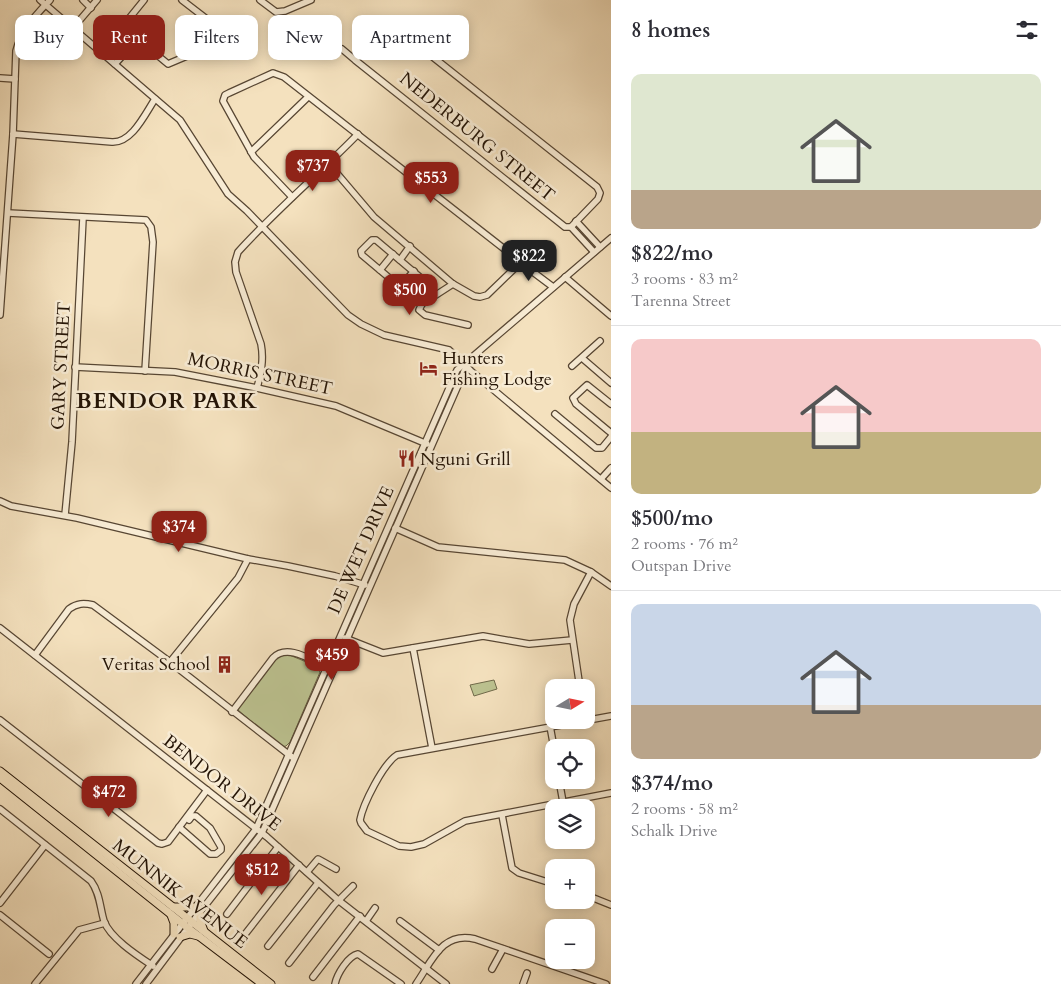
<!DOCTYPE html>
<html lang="en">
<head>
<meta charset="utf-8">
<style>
	body { margin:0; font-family:Cardo,serif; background:#f7f7f7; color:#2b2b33; height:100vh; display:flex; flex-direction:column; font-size:19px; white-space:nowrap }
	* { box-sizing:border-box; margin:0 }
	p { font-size:16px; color:#7c7c81 }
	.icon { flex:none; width:28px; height:28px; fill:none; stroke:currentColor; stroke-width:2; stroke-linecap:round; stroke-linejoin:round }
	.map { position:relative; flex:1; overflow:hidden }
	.details { display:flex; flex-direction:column; background:#fff; width:450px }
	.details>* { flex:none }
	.hud { position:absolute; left:15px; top:15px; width:475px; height:45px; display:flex; gap:10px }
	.needle { width:32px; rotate:80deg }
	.buttons { position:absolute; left:545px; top:679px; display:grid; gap:10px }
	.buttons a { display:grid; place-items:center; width:50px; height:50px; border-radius:10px; background:#fff; box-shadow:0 2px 12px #0003; font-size:25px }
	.price { position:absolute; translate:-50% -42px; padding:0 11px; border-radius:10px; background:#8f2418; color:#fff; font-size:16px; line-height:32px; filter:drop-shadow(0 1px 2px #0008) }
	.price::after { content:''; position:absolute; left:50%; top:30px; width:15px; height:11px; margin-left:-8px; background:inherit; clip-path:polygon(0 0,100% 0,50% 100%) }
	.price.current { background:#222; color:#fff }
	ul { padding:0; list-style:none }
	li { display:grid; align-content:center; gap:10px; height:265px; padding:0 20px }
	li+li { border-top:1px solid #e1e1e2 }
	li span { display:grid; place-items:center; height:155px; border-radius:10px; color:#555 }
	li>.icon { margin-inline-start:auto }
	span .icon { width:90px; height:90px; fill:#fffc; stroke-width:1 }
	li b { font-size:21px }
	h2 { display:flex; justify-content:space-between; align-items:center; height:60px; padding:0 20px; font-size:21px }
	.tag { padding:0 18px; border-radius:10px; background:#fff; box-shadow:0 2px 12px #0003; font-size:18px; line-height:45px }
	.tag.current { background:#8f2418; color:#fff }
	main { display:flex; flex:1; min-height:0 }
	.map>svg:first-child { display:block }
	.green { fill:#bcc290; stroke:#706a4a }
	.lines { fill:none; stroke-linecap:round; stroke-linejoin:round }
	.minor-casing { stroke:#574633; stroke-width:8 }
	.major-casing { stroke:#231305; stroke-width:9 }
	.minor { stroke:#f8ecd5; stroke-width:5.5 }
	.major { stroke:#f4e1be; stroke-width:7 }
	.labels { text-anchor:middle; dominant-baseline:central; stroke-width:5; stroke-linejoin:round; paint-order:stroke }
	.street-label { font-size:18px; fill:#231305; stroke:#f8ecd5 }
	.poi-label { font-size:18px; fill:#231305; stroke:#f8ecd5; text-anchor:start }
	.district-label { font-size:22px; font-weight:bold; letter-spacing:1px; fill:#231305; stroke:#f8ecd5 }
</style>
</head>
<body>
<main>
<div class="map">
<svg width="611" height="984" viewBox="0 0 611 984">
	<rect width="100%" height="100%" fill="#f4e1be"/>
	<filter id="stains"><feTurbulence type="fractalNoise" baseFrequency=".004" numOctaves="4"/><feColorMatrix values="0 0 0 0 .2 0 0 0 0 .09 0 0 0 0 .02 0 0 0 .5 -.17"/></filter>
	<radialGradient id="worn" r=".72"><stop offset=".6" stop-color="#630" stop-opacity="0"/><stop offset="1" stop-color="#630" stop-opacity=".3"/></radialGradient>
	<g class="green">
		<path d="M287,654L316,666L320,672L290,742L286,746L282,747L238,710L239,706L278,656Z"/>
		<path d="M494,680L497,689L474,696L470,685Z"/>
	</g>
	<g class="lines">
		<defs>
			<g id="minor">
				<path d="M40,0L180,120L228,194L247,211L348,315L361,324L384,335L449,350L471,371L611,488"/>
				<path d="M83,0L91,8"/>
				<path d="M144,0L127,21L126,27L138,39L168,64L213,45L221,37L217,27L182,0"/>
				<path d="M260,0L276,12L285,11L311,0"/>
				<path d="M73,28L97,0"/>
				<path d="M342,49L355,60L565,227H571L598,199L600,193L597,187L395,27L389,28L355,60"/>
				<path d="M115,64L138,39"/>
				<path d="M0,78L15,79"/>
				<path d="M13,134L112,142C132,143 145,114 155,99"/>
				<path d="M251,152L308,97"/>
				<path d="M292,197L254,157L223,101L225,95L229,93L273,73L284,77L512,255L517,260V266L487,295L480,297L474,296L453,284L374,217L329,164"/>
				<path d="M8,213L146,220L151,227L153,242L145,371"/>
				<path d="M576,221L600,247"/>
				<path d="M571,227L594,252"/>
				<path d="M400,260L410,246"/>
				<path d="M517,260L553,287"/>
				<path d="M380,270L393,254"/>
				<path d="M565,277L611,316"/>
				<path d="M453,284L422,304L419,310L425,315L468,325"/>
				<path d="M400,287L414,271"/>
				<path d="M406,292L362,255L361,251L372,240H376L421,278"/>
				<path d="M0,315L13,134L16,51C21,30 36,15 50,0"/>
				<path d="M582,358L611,383"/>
				<path d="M572,366L600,341"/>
				<path d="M75,367L175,372L257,388L336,406L427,444"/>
				<path d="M257,388C261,373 264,360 261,344L236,272L235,262L238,252C276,210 319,174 358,134"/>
				<path d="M611,404L587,385L573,398L576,404L611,433"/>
				<path d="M555,414L596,448H602L611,437"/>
				<path d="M601,479L611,468"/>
				<path d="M0,501L11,506L77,518L248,559L288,566L335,576L365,585"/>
				<path d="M65,515L72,442L83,218"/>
				<path d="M395,528L438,547L565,560L591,572L611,586"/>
				<path d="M0,628L267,837L338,900L446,984"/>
				<path d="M345,638L383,653L483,636L529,644L572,640"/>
				<path d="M413,648L432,748"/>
				<path d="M35,655L69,609C77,603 84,603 93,605L170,662L292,757"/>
				<path d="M170,662L238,578L248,559"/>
				<path d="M580,688L570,620L574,604L591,572"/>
				<path d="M232,712L273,658C287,643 311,660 327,667"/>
				<path d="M611,716L397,755C383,764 363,804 360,820L361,823L367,831L399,846L411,847L424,844L465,821L611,793"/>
				<path d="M0,720L158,843L162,844L168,842L207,790"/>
				<path d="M550,726L554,748"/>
				<path d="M559,780L563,802"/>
				<path d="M0,809L91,881C100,893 100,908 104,921C110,938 138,956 153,966"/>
				<path d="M502,815L512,868L519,873L554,884"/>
				<path d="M179,827L210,854H216L221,850V847L210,828L196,816H192L189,820"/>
				<path d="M307,872L318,859L336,869"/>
				<path d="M586,895L611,905"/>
				<path d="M0,903L45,845"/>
				<path d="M227,914L278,847"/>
				<path d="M0,915L49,954"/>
				<path d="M366,921L375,908"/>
				<path d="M400,921L439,950"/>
				<path d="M246,933L299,865"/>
				<path d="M268,946L318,883"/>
				<path d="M289,963L334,905L353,886"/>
				<path d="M492,969L503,949"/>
				<path d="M313,977L360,916"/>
				<path d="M35,984L79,930L105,923"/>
				<path d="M136,984L256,829L457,370L611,238"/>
				<path d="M146,984L200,912L262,833L467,365"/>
				<path d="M335,984C337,974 348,956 358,954L401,984"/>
				<path d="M416,984C432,961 442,931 475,939L606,984"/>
				<path d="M523,984L527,973"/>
			</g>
			<g id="major">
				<path d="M0,771L271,984"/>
				<path d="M0,778L188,928L262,984"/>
				<path d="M173,907H196"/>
				<path d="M200,912V920L204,931"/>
				<path d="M171,915L174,923V934"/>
				<path d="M180,937L190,934L198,936"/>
			</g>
		</defs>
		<use href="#minor" class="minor-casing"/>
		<use href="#major" class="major-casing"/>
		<use href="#minor" class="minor"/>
		<use href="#major" class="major"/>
	</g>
	<defs>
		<symbol id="hotel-bare" viewBox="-9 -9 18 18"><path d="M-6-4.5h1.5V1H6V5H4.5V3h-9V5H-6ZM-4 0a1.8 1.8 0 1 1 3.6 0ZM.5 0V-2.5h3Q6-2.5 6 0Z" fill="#8f2418" stroke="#f8ecd5" stroke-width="2.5" paint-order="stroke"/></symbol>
		<symbol id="restaurant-bare" viewBox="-9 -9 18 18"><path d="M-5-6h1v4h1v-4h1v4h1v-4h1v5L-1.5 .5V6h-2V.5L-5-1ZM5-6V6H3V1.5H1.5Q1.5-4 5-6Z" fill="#8f2418" stroke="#f8ecd5" stroke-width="2.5" paint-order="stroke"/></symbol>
		<symbol id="building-bare" viewBox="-9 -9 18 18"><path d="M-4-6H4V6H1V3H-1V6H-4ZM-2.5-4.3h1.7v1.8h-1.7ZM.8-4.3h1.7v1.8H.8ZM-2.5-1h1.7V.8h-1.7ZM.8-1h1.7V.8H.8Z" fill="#8f2418" stroke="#f8ecd5" stroke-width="2.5" paint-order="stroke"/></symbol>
	</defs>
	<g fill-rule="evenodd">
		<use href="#hotel-bare" x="416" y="356" width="25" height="25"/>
		<use href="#restaurant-bare" x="394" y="446" width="25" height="25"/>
		<use href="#building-bare" x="212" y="652" width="25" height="25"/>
	</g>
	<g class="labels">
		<g class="street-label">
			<text transform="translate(477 137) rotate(39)">NEDERBURG STREET</text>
			<text transform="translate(61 366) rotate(-87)">GARY STREET</text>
			<text transform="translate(260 374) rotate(12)">MORRIS STREET</text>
			<text transform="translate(361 550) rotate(-66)">DE WET DRIVE</text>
			<text transform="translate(222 783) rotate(38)">BENDOR DRIVE</text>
			<text transform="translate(180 894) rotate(38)">MUNNIK AVENUE</text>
		</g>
		<g class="poi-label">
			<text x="442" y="358">Hunters<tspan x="442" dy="21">Fishing Lodge</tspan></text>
			<text x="420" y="459">Nguni Grill</text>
			<text x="210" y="664" text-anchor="end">Veritas School</text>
		</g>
		<g class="district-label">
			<text x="167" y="401">BENDOR PARK</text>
		</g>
	</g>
	<rect width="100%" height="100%" filter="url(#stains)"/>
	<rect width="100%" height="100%" fill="url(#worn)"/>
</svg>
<div class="buttons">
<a><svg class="needle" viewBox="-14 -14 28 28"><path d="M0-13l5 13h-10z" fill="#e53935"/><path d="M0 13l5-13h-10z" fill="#7c7c81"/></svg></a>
<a><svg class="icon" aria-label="locate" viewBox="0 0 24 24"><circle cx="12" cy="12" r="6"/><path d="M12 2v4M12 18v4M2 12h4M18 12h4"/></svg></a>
<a><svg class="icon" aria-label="layers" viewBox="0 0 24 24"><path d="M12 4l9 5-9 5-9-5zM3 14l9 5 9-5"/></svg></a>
<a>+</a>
<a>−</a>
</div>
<b class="price" style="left:313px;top:192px">$737</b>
<b class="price" style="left:431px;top:204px">$553</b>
<b class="price current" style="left:529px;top:282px">$822</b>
<b class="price" style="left:410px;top:316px">$500</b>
<b class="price" style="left:179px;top:553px">$374</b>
<b class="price" style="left:332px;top:681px">$459</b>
<b class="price" style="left:109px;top:818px">$472</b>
<b class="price" style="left:262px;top:896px">$512</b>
<div class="hud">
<a class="tag">Buy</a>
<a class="tag current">Rent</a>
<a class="tag">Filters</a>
<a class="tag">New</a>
<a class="tag">Apartment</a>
</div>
</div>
<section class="details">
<h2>8 homes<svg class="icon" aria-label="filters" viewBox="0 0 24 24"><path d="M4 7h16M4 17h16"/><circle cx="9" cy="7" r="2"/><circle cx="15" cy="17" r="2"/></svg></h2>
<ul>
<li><span style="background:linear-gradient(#dfe7d0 75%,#b9a48a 0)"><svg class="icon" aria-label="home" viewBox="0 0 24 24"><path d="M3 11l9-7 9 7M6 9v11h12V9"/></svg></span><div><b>$822/mo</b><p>3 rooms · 83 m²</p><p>Tarenna Street</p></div></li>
<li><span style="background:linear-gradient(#f6c9c9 60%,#c2b280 0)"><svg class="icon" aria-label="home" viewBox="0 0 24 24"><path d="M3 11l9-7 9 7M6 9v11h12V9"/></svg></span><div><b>$500/mo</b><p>2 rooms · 76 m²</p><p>Outspan Drive</p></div></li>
<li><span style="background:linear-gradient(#c9d6e8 65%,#b9a48a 0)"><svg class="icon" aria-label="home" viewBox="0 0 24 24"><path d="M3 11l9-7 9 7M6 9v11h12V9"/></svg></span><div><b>$374/mo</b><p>2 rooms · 58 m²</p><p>Schalk Drive</p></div></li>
</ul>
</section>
</main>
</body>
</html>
